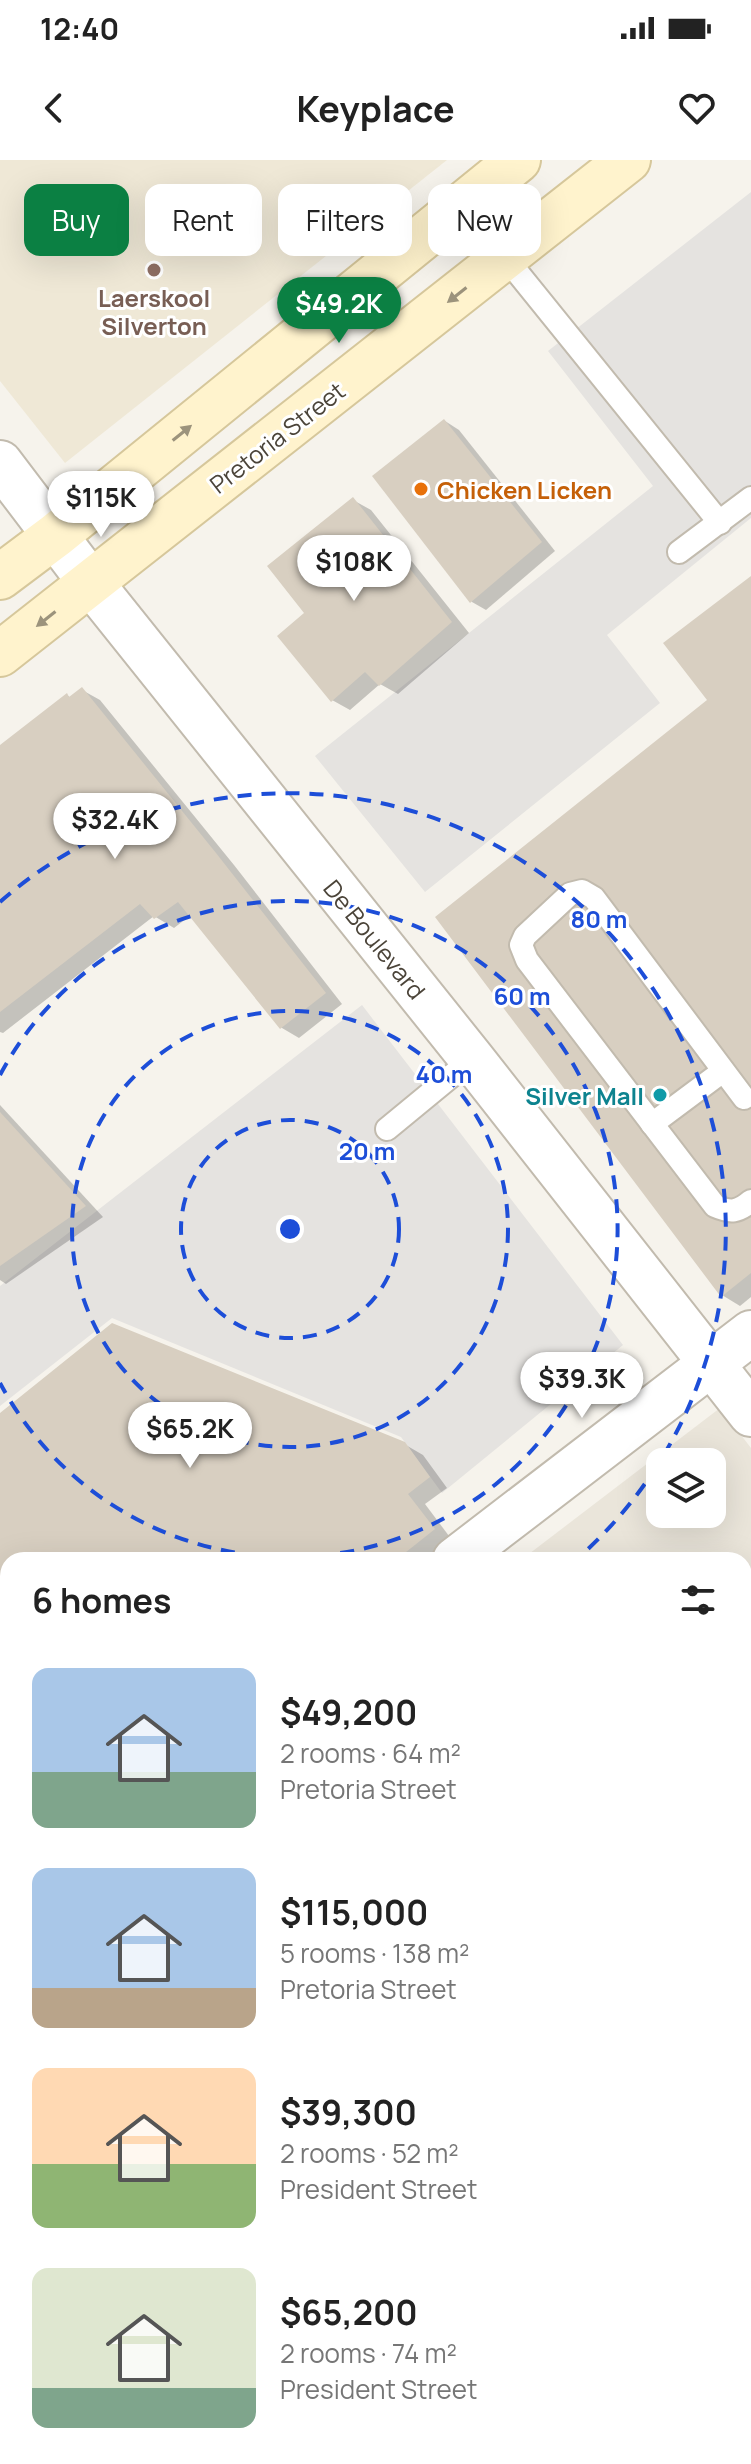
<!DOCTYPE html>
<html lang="en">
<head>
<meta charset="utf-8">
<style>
	body { margin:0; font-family:Manrope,sans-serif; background:#f6f6f6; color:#222; height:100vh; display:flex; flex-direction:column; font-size:30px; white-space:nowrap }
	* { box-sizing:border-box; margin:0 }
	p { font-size:26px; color:#767676 }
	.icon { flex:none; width:44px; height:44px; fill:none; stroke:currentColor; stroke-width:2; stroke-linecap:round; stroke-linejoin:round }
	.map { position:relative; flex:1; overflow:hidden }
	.side { position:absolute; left:0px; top:1392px; width:752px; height:912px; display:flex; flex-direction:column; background:#fff; border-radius:24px 24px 0 0; box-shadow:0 8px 32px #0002 }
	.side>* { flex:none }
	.banner { position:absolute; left:24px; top:24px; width:704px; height:72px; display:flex; gap:16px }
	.fabs { position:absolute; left:646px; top:1288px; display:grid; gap:16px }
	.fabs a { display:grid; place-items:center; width:80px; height:80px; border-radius:16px; background:#fff; box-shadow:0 8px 32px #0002; font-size:40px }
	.price { position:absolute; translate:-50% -68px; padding:0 18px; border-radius:28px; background:#fff; color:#222; font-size:26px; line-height:52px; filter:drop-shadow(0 2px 4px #0008) }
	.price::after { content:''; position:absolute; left:50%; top:48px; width:24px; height:18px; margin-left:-12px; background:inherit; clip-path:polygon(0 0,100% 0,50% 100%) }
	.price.active { background:#0b8043; color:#fff }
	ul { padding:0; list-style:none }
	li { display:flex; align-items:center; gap:24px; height:200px; padding:0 32px }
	li span { display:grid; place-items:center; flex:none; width:224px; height:160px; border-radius:16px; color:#555 }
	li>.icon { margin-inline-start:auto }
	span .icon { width:96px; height:96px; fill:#fffc; stroke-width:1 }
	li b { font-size:34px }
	h2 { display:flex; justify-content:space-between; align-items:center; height:96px; padding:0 32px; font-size:34px }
	.tag { padding:0 28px; border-radius:16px; background:#fff; box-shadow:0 8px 32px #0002; font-size:28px; line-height:72px }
	.tag.active { background:#0b8043; color:#fff }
	.status { display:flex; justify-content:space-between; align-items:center; height:56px; padding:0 40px; background:#fff; direction:ltr }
	.status svg { height:22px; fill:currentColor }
	header { display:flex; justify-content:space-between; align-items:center; height:104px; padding:0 32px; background:#fff; font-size:36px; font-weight:700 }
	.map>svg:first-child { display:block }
	.residential { fill:#eae5da; fill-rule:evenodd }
	.education { fill:#efe8d6 }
	.parking { fill:#e5e3e0 }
	.shadow { fill:#0003 }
	.building { fill:#d8cfc1 }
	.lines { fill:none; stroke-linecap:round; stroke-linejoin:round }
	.service-casing { stroke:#c2bbae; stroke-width:26 }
	.minor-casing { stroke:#c2bbae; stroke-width:48 }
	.secondary-casing { stroke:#d6c79b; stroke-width:48 }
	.service { stroke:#fff; stroke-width:22 }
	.minor { stroke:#fff; stroke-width:44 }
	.secondary { stroke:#fff3cd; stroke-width:44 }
	.oneway { fill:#9c937c }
	.ring { fill:none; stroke:#1d4ed8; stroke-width:4; stroke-dasharray:14 10 }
	.education-dot { fill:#8d6e63; stroke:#fff; stroke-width:3 }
	.food-dot { fill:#e8710a; stroke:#fff; stroke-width:3 }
	.culture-dot { fill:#0f9aa8; stroke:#fff; stroke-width:3 }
	.labels { text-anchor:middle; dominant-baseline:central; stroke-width:6; stroke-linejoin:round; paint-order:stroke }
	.education-label { font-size:24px; font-weight:bold; fill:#785e54; stroke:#fff }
	.street-label { font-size:24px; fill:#4b4439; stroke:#fff }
	.food-label { font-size:24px; font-weight:bold; fill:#c56008; stroke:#fff; text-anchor:start }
	.culture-label { font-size:24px; font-weight:bold; fill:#0d838f; stroke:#fff; text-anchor:end }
	.centre { fill:#1d4ed8; stroke:#fff; stroke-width:4 }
	.ring-label { font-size:24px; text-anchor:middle; font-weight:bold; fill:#1d4ed8; stroke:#fff; stroke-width:6; stroke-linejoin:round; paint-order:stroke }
</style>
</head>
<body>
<div class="status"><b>12:40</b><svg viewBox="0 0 49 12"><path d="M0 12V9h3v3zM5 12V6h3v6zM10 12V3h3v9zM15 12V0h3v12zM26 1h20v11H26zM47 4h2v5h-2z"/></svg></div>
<header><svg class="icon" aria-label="back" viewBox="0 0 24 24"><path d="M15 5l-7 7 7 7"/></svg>Keyplace<svg class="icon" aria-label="heart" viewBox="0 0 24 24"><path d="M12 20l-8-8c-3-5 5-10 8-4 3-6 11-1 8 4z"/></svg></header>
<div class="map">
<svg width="751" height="2304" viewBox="0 0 751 2304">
	<rect width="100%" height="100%" fill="#f6f3ec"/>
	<path class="residential" d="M720,1248L751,1288V2304H0V1798L8,1792V2296H744V1400H521ZM660,1302H712V1354H660Z"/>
	<path class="education" d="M0,0H447L65,303L0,221Z"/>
	<g class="parking">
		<path d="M751,32V358L607,475L660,543L425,732L315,596L653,326L548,191Z"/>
		<path d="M362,845L623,1185L442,1333L401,1277L112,1158L0,1246V1126Z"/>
	</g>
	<g class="shadow">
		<path d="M445,261L459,270L555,391L486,450L472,442L374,316Z"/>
		<path d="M353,340L371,350L469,473L398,534L380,524L350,550L332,540L307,453Z"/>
		<path d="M751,419V1137L740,1146L722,1135L710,541Z"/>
		<path d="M82,530L100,540L234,705L342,844L299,878L282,868L191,755L174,768L154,756L3,873L0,872V588L67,535L71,538Z"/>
		<path d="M0,945L103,1057L6,1124L0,1120Z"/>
		<path d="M0,1256L404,1284L423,1295L447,1328L425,1344L452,1380L427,1400H8V1573L0,1572Z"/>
	</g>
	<g class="building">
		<path d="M444,259L542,382L470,443L372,316Z"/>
		<path d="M353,337L452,462L379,526L365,512L331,542L277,476L304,453L267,406Z"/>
		<path d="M751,416V1113L721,1137L435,757L707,540L663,483Z"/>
		<path d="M82,527L216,693L326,833L280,869L178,742L154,759L140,744L0,852V585L67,533L69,537Z"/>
		<path d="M0,952L86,1046L0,1106Z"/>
		<path d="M112,1163L405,1282L430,1317L408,1334L435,1369L396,1400H8V1572L0,1568V1253Z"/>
	</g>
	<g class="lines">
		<defs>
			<g id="service">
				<path d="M505,97L720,363"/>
				<path d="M679,392L751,338"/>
				<path d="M744,938L594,738L582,731L570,734L525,776L521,785L527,800L715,1046C731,1053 738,1052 751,1041"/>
				<path d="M652,964L723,911"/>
				<path d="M387,969L472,899"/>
			</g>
			<g id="minor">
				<path d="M0,303L91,423L472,899L751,1254"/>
				<path d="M455,1400L751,1173"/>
				<path d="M0,1760L8,1754"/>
				<path d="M0,1934L8,1944"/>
				<path d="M285,2296L292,2304"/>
				<path d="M111,2304L120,2296"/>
			</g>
			<g id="secondary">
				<path d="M0,417L56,375L518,0"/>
				<path d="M0,494L628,0"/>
			</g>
		</defs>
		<use href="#service" class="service-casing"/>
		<use href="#minor" class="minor-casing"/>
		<use href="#secondary" class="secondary-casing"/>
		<use href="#service" class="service"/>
		<use href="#minor" class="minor"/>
		<use href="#secondary" class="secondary"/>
	</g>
	<defs><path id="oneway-solid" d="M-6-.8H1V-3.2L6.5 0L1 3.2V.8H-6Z" transform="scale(2)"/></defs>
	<g class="oneway">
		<use href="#oneway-solid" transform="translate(457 135) rotate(142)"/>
		<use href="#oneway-solid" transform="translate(182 273) rotate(-39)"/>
		<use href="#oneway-solid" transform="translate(46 459) rotate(142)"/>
	</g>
	<g class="ring">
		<circle cx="290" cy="1069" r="109"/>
		<circle cx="290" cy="1069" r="218"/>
		<path d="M0 915A328 328 0 1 1 0 1223"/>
		<path d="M0 742A437 437 0 1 1 577 1399"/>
	</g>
	<circle class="education-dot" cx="154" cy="110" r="8"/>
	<circle class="food-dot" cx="421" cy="329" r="8"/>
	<circle class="culture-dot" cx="660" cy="935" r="8"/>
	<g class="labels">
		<g class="education-label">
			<text x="154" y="137">Laerskool<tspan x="154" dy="28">Silverton</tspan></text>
		</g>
		<g class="street-label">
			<text transform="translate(277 277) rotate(-38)">Pretoria Street</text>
			<text transform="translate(375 779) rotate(51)">De Boulevard</text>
		</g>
		<g class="food-label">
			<text x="437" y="329">Chicken Licken</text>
		</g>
		<g class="culture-label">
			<text x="644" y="935">Silver Mall</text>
		</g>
	</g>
	<circle cx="290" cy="1069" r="12" class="centre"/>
	<g class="ring-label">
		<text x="599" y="768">80 m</text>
		<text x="522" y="845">60 m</text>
		<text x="444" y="923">40 m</text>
		<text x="367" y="1000">20 m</text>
	</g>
</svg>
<div class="fabs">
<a><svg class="icon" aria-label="layers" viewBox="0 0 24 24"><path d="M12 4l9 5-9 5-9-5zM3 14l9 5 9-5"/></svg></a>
</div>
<b class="price active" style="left:339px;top:185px">$49.2K</b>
<b class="price" style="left:101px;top:379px">$115K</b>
<b class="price" style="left:354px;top:443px">$108K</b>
<b class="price" style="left:115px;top:701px">$32.4K</b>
<b class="price" style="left:582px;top:1260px">$39.3K</b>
<b class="price" style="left:190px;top:1310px">$65.2K</b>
<div class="banner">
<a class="tag active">Buy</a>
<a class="tag">Rent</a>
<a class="tag">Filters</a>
<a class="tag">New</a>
</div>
<section class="side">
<h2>6 homes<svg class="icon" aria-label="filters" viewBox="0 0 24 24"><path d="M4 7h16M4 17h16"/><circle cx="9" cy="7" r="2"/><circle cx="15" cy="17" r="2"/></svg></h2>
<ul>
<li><span style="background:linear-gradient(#a9c7e8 65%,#7fa58c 0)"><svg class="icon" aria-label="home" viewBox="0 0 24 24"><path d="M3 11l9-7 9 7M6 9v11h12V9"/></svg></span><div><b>$49,200</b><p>2 rooms · 64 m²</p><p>Pretoria Street</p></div></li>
<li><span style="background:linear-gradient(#a9c7e8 75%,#b9a48a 0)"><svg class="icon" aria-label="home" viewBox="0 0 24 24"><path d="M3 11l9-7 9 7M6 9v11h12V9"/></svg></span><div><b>$115,000</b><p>5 rooms · 138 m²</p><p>Pretoria Street</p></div></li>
<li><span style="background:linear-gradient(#ffd9b3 60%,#8fb573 0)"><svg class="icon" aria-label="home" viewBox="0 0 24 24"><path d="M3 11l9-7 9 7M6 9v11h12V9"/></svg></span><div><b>$39,300</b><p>2 rooms · 52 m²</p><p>President Street</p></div></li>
<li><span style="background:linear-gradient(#dfe7d0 75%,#7fa58c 0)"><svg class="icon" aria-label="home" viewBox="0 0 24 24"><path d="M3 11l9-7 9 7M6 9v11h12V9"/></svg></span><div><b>$65,200</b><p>2 rooms · 74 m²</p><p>President Street</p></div></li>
</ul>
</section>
</div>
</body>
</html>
